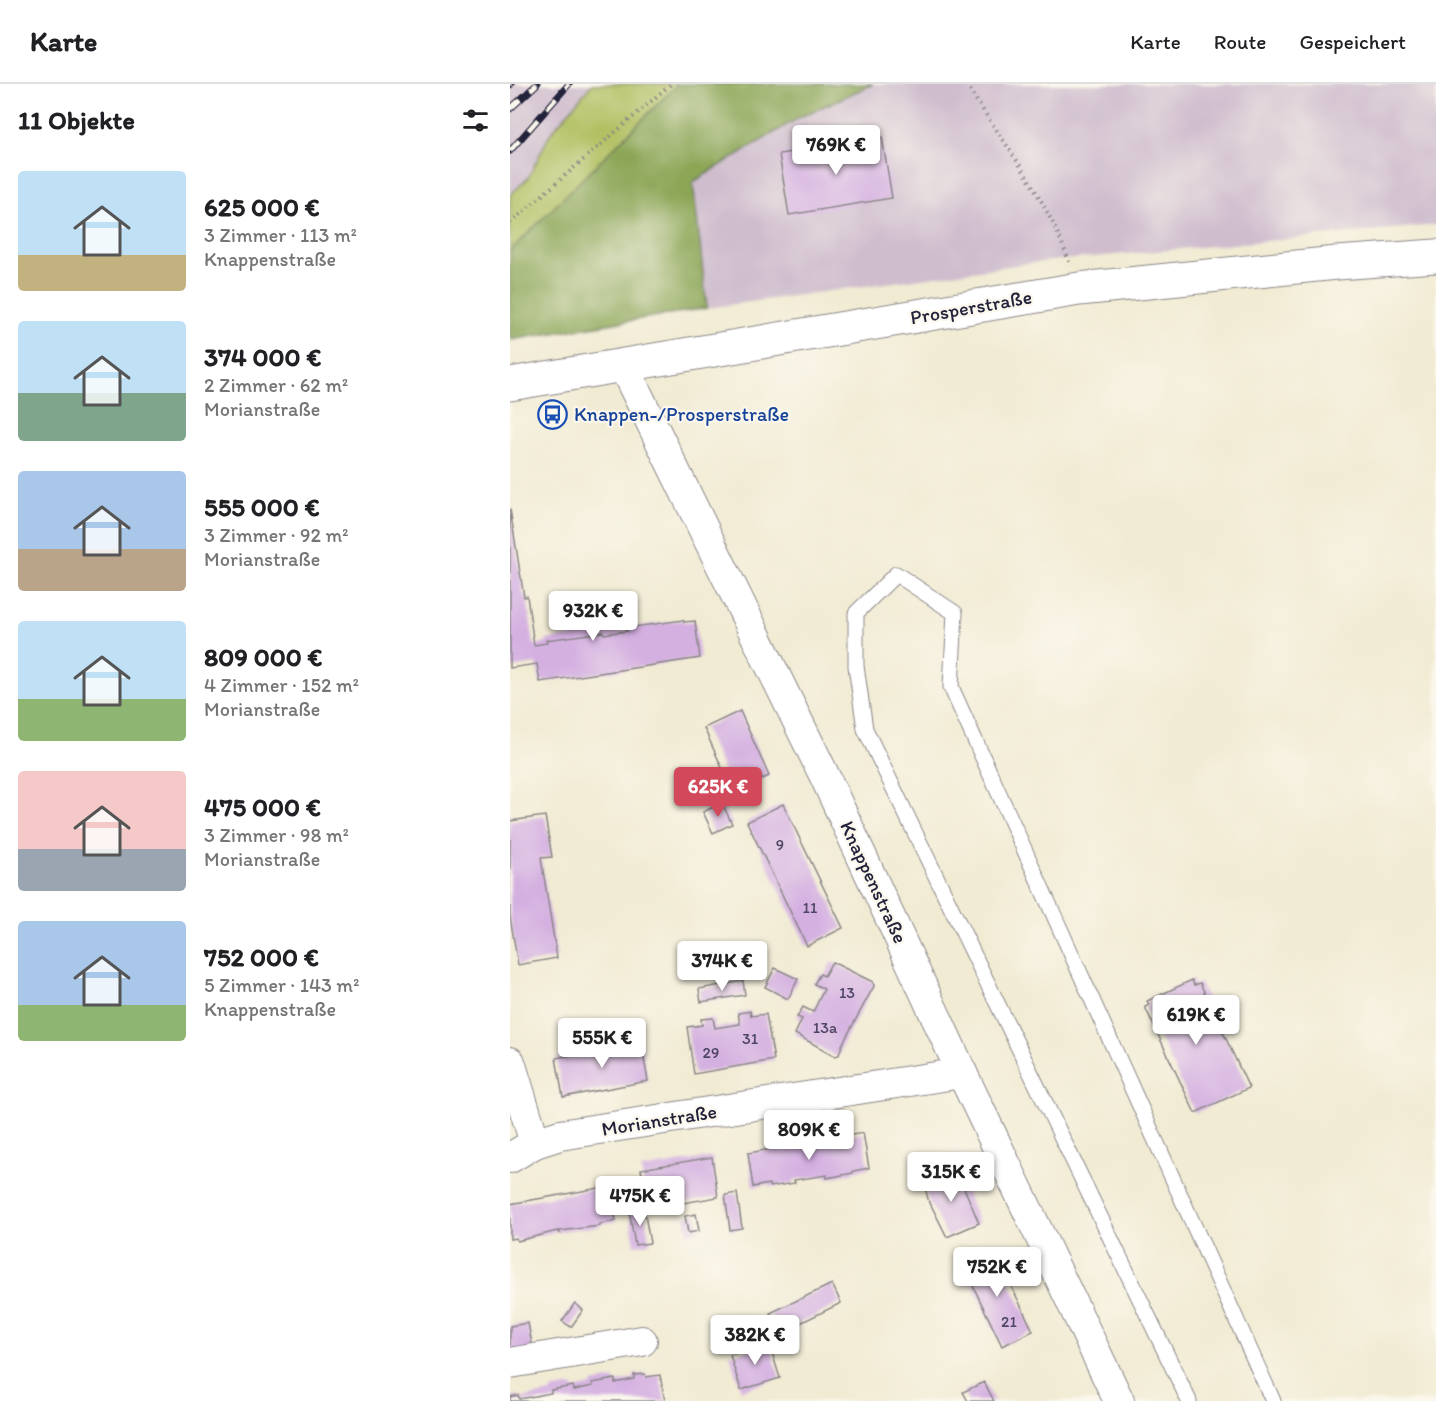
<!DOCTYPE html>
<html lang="de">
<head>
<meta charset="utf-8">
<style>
	body { margin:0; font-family:Itim,sans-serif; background:#f6f6f6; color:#202124; height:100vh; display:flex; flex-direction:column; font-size:22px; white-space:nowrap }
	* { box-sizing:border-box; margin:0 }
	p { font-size:20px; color:#757577 }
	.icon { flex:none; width:33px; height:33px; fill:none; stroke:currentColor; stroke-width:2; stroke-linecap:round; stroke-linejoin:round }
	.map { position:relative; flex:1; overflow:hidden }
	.drawer { display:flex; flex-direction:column; background:#fff; width:510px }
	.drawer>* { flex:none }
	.price { position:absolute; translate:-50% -51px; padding:0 14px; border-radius:6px; background:#fff; color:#222; font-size:20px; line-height:39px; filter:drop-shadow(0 2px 3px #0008) }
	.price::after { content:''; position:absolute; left:50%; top:36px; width:18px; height:14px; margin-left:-9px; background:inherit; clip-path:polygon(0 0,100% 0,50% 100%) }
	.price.selected { background:#d1495b; color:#fff }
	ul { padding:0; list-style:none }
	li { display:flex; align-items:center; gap:18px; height:150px; padding:0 18px }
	li span { display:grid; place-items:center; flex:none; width:168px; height:120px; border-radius:6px; color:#555 }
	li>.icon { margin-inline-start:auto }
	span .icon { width:72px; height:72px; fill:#fffc; stroke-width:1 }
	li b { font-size:26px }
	h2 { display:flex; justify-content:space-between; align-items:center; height:72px; padding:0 18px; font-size:26px }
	header { display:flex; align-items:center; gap:36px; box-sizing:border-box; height:84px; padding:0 30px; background:#fff; border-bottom:2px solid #e0e0e0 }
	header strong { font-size:28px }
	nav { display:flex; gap:33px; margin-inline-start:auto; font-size:21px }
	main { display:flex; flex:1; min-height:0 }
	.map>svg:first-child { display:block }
	.industrial { fill:#cfbdce }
	.green { fill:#b1bf61; stroke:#6a704e; stroke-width:1.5 }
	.forest { fill:#8ca657; stroke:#576449; stroke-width:1.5 }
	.building { fill:#d4b0e1 }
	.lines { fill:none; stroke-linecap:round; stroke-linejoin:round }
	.lane-casing { stroke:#8a8687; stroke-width:17 }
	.street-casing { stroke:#8a8687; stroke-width:32 }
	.secondary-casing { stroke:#8a8687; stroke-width:35 }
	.path { stroke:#8a8687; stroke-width:4; stroke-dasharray:1.5 4.5; stroke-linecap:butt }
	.lane { stroke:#fff; stroke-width:15 }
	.street { stroke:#fff; stroke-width:30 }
	.secondary { stroke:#fff; stroke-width:33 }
	.rail-casing { stroke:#22223b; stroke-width:7 }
	.rail { stroke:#fbf7ec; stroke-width:4.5; stroke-dasharray:14; stroke-linecap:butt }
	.labels { text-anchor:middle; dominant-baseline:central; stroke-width:4.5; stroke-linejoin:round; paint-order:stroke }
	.number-label { font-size:16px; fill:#4e4664 }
	.street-label { font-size:20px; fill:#22223b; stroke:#fbf7ec }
	.transit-label { font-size:20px; fill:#164399; stroke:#fbf7ec; text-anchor:start }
</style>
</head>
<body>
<header>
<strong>Karte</strong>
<nav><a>Karte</a><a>Route</a><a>Gespeichert</a></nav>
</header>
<main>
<section class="drawer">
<h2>11 Objekte<svg class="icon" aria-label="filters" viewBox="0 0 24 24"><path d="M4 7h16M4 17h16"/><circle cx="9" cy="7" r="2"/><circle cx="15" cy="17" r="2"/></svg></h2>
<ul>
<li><span style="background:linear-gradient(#bfe0f5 70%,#c2b280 0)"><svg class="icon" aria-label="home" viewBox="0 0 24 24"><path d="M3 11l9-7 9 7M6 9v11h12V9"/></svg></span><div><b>625 000 €</b><p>3 Zimmer · 113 m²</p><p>Knappenstraße</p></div></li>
<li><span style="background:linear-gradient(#bfe0f5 60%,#7fa58c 0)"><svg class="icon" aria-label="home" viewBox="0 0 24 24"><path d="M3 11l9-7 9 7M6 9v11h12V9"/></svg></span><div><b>374 000 €</b><p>2 Zimmer · 62 m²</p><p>Morianstraße</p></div></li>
<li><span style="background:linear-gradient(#a9c7e8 65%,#b9a48a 0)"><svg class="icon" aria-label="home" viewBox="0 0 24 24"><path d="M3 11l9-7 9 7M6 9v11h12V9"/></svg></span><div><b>555 000 €</b><p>3 Zimmer · 92 m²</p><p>Morianstraße</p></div></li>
<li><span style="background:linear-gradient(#bfe0f5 65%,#8fb573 0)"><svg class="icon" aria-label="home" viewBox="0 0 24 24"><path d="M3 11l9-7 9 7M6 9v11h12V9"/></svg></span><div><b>809 000 €</b><p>4 Zimmer · 152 m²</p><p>Morianstraße</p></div></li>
<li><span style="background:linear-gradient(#f6c9c9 65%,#9aa5b1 0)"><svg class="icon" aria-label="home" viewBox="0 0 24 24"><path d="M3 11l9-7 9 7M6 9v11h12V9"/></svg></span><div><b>475 000 €</b><p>3 Zimmer · 98 m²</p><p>Morianstraße</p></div></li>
<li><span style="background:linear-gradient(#a9c7e8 70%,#8fb573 0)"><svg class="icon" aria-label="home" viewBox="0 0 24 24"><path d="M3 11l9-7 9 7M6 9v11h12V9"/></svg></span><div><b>752 000 €</b><p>5 Zimmer · 143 m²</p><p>Knappenstraße</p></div></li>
</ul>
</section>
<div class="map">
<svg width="926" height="1317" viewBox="0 0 926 1317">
	<rect width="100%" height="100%" fill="#fbf7ec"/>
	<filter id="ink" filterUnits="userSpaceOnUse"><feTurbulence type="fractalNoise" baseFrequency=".0167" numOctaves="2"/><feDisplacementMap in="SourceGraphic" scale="12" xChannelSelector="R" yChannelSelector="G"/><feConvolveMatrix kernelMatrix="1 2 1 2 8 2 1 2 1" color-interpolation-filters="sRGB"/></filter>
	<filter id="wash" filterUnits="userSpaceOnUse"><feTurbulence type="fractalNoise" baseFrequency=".008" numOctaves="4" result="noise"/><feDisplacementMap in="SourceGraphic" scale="24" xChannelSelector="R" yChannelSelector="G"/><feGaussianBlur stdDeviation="1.35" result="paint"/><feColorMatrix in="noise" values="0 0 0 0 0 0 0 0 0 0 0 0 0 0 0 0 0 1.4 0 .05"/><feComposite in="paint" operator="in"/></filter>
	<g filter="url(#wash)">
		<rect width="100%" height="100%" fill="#f1ebd3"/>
		<g class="industrial">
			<path d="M0,0H82L40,50L18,94L0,111Z"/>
			<path d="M363,0H926V141L520,179L197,224L182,98L290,33Z"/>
		</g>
		<path class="green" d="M82,0H168L0,167V111L18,94L40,50Z"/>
		<path class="forest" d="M168,0H363L290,33L183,98L197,224L0,256V167Z"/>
		<g id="blocks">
			<g class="building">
				<path d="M372,53L382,114L279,131L269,70Z"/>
				<path d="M0,425L14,513L17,512L24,561L37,559L36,556L93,548L94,550L117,547L116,544L173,536L174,538L185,537L190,574L30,598L27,580L0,584Z"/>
				<path d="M230,627L259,692L223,708L194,644Z"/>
				<path d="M212,719L222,740L203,749L193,728Z"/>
				<path d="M273,720L333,844L297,862L237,738Z"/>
				<path d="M35,732L42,773L31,774L47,874L8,881L0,832V737Z"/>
				<path d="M322,878L363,898L364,902L332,961L329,971L325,972L285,950L292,935L287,933L293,923L303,928L314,905L304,900L310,890L314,892Z"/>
				<path d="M265,884L288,895L278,915L255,903Z"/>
				<path d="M682,896L684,901L690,899L739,1004L685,1029L635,923L639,921L637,917Z"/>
				<path d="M233,897L235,911L191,918L189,905Z"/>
				<path d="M240,927L241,932L256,930L264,976L184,990L177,943L192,941L191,935L203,934L205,944L230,940L228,929Z"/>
				<path d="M131,958L138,997L53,1013L46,974Z"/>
				<path d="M353,1049L359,1084L343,1087V1089L317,1094V1091L284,1096L285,1099L260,1103L259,1100L243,1103L238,1069Z"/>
				<path d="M202,1073L208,1113L138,1125L131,1085Z"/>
				<path d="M446,1085L469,1139L437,1153L418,1115L414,1100Z"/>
				<path d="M100,1102L106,1137L90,1140V1142L49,1147L50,1149L47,1147L7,1157L6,1154L0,1155V1120Z"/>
				<path d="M227,1109L232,1144L220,1146L215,1111Z"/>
				<path d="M134,1125L140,1159L125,1161L119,1127Z"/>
				<path d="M186,1130L189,1147L178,1149L175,1132Z"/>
				<path d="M485,1168L523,1247L492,1262L461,1198L457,1201L449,1185Z"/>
				<path d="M322,1200L331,1219L270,1249L260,1229Z"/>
				<path d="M65,1219L73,1226L61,1243L52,1237Z"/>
				<path d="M18,1239L24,1271L0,1276V1242Z"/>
				<path d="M259,1259L270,1294L231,1306L220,1271Z"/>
				<path d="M135,1290L136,1293L150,1291L155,1317H0V1313L8,1311L9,1315L20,1313L41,1309V1306L63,1302L64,1306L83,1302L82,1299L105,1295V1299L124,1295V1291Z"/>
				<path d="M474,1298L484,1317H458L453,1308Z"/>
			</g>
		</g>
	</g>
	<g filter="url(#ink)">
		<use href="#blocks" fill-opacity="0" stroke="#8a8687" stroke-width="1.5"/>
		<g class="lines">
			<defs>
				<path id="lane" d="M679,1317L355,645L346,582V529L386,490L445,529L441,603L763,1317"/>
				<g id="street">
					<path d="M113,281L316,695L452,989L609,1317"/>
					<path d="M0,978L25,1059"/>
					<path d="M0,1074L25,1059L50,1051L452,989"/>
					<path d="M0,1279L132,1257"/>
				</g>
				<path id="secondary" d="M0,300L569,205L827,179L926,172"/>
			</defs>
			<use href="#lane" class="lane-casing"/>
			<use href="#street" class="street-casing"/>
			<use href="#secondary" class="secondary-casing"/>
			<g class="path">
				<path d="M458,0L462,10C497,62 539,119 559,178"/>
				<path d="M0,139L161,0"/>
			</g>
			<use href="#lane" class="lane"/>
			<use href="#street" class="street"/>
			<use href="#secondary" class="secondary"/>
			<defs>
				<g id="rail">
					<path d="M0,1L1,0"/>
					<path d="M0,25L27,0"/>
					<path d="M0,67L59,0"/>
				</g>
			</defs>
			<use href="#rail" class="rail-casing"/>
			<use href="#rail" class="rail"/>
		</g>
	</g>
	<defs>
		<symbol id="bus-ring" viewBox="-11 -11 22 22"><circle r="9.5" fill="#fbf7ec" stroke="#1a4fb4" stroke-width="1.5"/><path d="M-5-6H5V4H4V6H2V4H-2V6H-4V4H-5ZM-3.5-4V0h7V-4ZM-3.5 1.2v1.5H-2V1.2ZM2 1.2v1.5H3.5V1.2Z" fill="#1a4fb4"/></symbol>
	</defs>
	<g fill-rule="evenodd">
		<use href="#bus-ring" x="26" y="314" width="33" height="33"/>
	</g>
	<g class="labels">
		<g class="number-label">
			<text x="270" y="760">9</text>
			<text x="300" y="823">11</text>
			<text x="337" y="908">13</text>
			<text x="315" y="943">13a</text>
			<text x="240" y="954">31</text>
			<text x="201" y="968">29</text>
			<text x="499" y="1237">21</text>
		</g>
		<g class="street-label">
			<text transform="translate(461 223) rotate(-10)">Prosperstraße</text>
			<text transform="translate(364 798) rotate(65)">Knappenstraße</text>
			<text transform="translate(149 1036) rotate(-9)">Morianstraße</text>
		</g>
		<g class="transit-label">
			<text x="64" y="330">Knappen-/Prosperstraße</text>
		</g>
	</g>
</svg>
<b class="price" style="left:326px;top:92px">769K €</b>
<b class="price" style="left:83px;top:558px">932K €</b>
<b class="price selected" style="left:208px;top:734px">625K €</b>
<b class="price" style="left:212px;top:908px">374K €</b>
<b class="price" style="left:686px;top:962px">619K €</b>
<b class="price" style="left:92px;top:985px">555K €</b>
<b class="price" style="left:299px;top:1077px">809K €</b>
<b class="price" style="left:441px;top:1119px">315K €</b>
<b class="price" style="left:130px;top:1143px">475K €</b>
<b class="price" style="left:487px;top:1214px">752K €</b>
<b class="price" style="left:245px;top:1282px">382K €</b>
</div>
</main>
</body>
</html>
